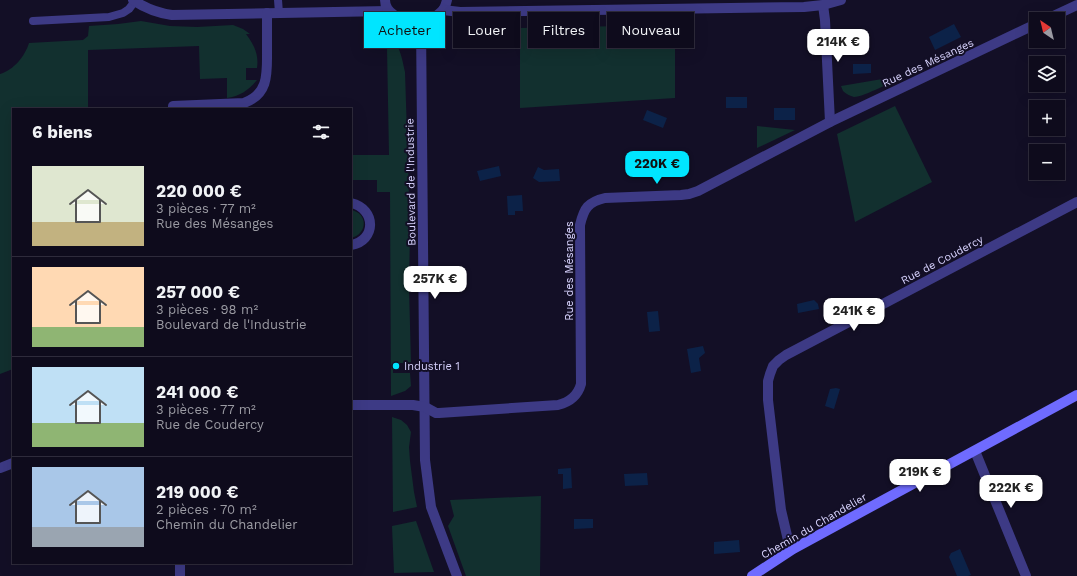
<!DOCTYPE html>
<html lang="fr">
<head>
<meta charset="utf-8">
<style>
	body { margin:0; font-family:"Work Sans",sans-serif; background:#1c1929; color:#f1f3f6; height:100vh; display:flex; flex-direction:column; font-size:15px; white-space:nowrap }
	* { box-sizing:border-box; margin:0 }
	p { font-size:13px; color:#9b9ba3 }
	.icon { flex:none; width:22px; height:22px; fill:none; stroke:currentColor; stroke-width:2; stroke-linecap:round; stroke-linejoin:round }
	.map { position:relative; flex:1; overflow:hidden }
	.side { position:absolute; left:12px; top:108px; width:340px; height:456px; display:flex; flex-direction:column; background:#0e0b1c; border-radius:0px; box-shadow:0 4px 16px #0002,0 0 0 1px #2e2b3b }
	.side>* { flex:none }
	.hud { position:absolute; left:364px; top:12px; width:380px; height:36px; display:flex; gap:8px }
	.needle { width:26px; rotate:325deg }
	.buttons { position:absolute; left:1029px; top:12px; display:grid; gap:8px }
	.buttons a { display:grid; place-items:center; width:36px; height:36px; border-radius:0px; background:#0e0b1c; box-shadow:0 4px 16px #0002,0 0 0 1px #2e2b3b; font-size:20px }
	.price { position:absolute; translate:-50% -34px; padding:0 9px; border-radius:8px; background:#fff; color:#222; font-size:13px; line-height:26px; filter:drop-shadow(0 1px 2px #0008) }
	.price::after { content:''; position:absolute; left:50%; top:24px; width:12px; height:9px; margin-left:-6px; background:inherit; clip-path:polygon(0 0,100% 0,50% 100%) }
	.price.current { background:#00e5ff; color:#111 }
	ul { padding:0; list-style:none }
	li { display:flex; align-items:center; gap:12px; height:100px; padding:0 20px }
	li+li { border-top:1px solid #2e2b3b }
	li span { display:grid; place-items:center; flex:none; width:112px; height:80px; border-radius:0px; color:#555 }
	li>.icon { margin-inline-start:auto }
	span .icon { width:48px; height:48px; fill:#fffc; stroke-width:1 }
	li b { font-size:17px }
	h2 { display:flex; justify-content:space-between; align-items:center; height:48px; padding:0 20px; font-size:17px }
	.pill { padding:0 14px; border-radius:0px; background:#0e0b1c; box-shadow:0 4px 16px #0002,0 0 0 1px #2e2b3b; font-size:14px; line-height:36px }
	.pill.current { background:#00e5ff; color:#111 }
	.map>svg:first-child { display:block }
	.green { fill:#12302f }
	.water { fill:#0c2248 }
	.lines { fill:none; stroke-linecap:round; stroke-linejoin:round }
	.lane { stroke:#3d3a85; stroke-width:8 }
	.street { stroke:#3d3a85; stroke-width:10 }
	.secondary { stroke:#6f6bff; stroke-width:10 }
	.poi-dot { fill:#00e5ff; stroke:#130f26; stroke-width:1.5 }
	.labels { text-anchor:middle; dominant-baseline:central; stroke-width:4; stroke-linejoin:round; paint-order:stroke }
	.street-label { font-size:11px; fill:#d9d4ff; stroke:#130f26 }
	.poi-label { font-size:11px; fill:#d9d4ff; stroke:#130f26; text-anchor:start }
</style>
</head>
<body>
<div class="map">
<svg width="1077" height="576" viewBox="0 0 1077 576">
	<rect width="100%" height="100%" fill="#130f26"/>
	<g class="green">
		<path d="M141,21L170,26L197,27L233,25L243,29L250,34H246C254,45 259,54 257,68H246V80H257C249,90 240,96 227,98V78L200,79L199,46L88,50V109H13V369L0,374V74C14,70 25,56 29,43L83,40L88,36L89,26L118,24Z"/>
		<path d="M675,25V98L520,108V28Z"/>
		<path d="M372,32C398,36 400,48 405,72L410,228L409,288L411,363H393V373H410L411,386L405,391L391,396L390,192H377V180H351V155H389L387,48Z"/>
		<path d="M906,75C895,80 864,97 854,97C850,96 846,94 843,91L841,86Z"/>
		<path d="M895,106L932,182L855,222L837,134Z"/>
		<path d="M757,126L795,130L757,148Z"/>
		<path d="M351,210C368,213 368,234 351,238Z"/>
		<path d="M392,417L401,420L407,425L411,432L409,447L410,461L414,492L417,507L393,512Z"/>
		<path d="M541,496L540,576H466L448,526L454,516L450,500Z"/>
		<path d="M416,521L434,572L394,573L392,526Z"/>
	</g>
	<g class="water">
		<path d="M954,24L961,37L935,50L929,37Z"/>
		<path d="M853,64H871V73L853,74Z"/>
		<rect x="726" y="97" width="21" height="11"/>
		<rect x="774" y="108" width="21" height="12"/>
		<path d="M647,110L667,118L663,128L643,120Z"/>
		<path d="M499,166L501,176L480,181L477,171Z"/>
		<path d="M538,167L544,170L559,169L560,181L539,182L533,178Z"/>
		<path d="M522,195L523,211H515V215H508L507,196Z"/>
		<path d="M814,300L818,304L819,309L798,313L797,304Z"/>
		<path d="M658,311L660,331L649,332L647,312Z"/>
		<path d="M703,346L705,353L699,358L701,371L691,373L687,349Z"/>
		<path d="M836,388L840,389L834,409L825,406L830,389Z"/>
		<path d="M571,468L572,488L563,489V474H558V469Z"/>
		<path d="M647,473L648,485L625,486L624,474Z"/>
		<path d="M574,519H593V528L574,529Z"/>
		<path d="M739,540L740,552L714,554V542Z"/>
		<path d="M960,549L971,575L968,576H957L949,557L951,553Z"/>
	</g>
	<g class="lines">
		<g class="lane">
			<path d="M278,0L279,13"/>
			<path d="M33,21L109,17L123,13L129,9L135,1"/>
		</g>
		<g class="street">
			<path d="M133,0C145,8 158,13 172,15L388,11"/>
			<path d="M385,0C385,7 388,11 394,15C408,27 429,24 442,11C445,8 446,4 447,0"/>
			<path d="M823,5L825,20L830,122"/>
			<path d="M443,10L460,12L804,7L823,5L841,0"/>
			<path d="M1047,19L1077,5"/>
			<path d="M421,23L425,460L431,507L457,576"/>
			<path d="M173,109V106L244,103C269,94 267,73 267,51C267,38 267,26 267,13"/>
			<path d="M351,203C377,209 376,241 351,245"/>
			<path d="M351,405H413L425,407L436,413H439L558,405C570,402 578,395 581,384L580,225C584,208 588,202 605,198L681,195L689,194L698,191L830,122L1036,24"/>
			<path d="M975,451L1026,576"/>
			<path d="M0,468L13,463"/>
			<path d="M793,549L788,540L781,510L768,400V381L770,374L773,366L779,360L786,355L1077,202"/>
			<path d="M180,563V576"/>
		</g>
		<path class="secondary" d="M752,576L793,549L1077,395"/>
	</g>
	<circle class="poi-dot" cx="396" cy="366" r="4"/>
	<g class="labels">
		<g class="street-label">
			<text transform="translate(928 63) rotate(-25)">Rue des Mésanges</text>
			<text transform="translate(411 182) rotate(-91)">Boulevard de l'Industrie</text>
			<text transform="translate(942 260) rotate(-28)">Rue de Coudercy</text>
			<text transform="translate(569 271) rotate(-90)">Rue des Mésanges</text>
			<text transform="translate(814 526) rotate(-30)">Chemin du Chandelier</text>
		</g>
		<g class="poi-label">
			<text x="404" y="366">Industrie 1</text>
		</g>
	</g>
</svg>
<div class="buttons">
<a><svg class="needle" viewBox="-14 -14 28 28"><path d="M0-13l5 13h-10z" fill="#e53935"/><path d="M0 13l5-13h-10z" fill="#9b9ba3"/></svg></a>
<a><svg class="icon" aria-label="layers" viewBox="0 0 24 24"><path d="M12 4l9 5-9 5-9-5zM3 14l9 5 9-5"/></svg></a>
<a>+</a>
<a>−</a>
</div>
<b class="price" style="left:838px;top:63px">214K €</b>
<b class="price current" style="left:657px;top:185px">220K €</b>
<b class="price" style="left:435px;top:300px">257K €</b>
<b class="price" style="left:854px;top:332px">241K €</b>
<b class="price" style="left:920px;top:493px">219K €</b>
<b class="price" style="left:1011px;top:509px">222K €</b>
<div class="hud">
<a class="pill current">Acheter</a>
<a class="pill">Louer</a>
<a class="pill">Filtres</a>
<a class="pill">Nouveau</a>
</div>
<section class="side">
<h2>6 biens<svg class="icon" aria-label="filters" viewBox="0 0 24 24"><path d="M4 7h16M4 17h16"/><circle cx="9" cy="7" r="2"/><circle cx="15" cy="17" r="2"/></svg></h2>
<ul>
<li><span style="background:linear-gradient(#dfe7d0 70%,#c2b280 0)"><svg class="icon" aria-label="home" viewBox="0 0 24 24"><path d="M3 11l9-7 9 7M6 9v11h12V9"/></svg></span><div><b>220 000 €</b><p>3 pièces · 77 m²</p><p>Rue des Mésanges</p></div></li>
<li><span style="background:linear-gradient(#ffd9b3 75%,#8fb573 0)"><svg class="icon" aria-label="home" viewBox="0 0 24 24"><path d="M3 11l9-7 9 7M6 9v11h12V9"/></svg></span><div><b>257 000 €</b><p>3 pièces · 98 m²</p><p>Boulevard de l'Industrie</p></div></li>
<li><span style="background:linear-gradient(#bfe0f5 70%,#8fb573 0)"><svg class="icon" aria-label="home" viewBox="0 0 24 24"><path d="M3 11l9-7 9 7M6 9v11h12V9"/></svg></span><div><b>241 000 €</b><p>3 pièces · 77 m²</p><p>Rue de Coudercy</p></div></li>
<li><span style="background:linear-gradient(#a9c7e8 75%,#9aa5b1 0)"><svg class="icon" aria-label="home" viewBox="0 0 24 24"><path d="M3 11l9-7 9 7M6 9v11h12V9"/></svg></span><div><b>219 000 €</b><p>2 pièces · 70 m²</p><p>Chemin du Chandelier</p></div></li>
</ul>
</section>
</div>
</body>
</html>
